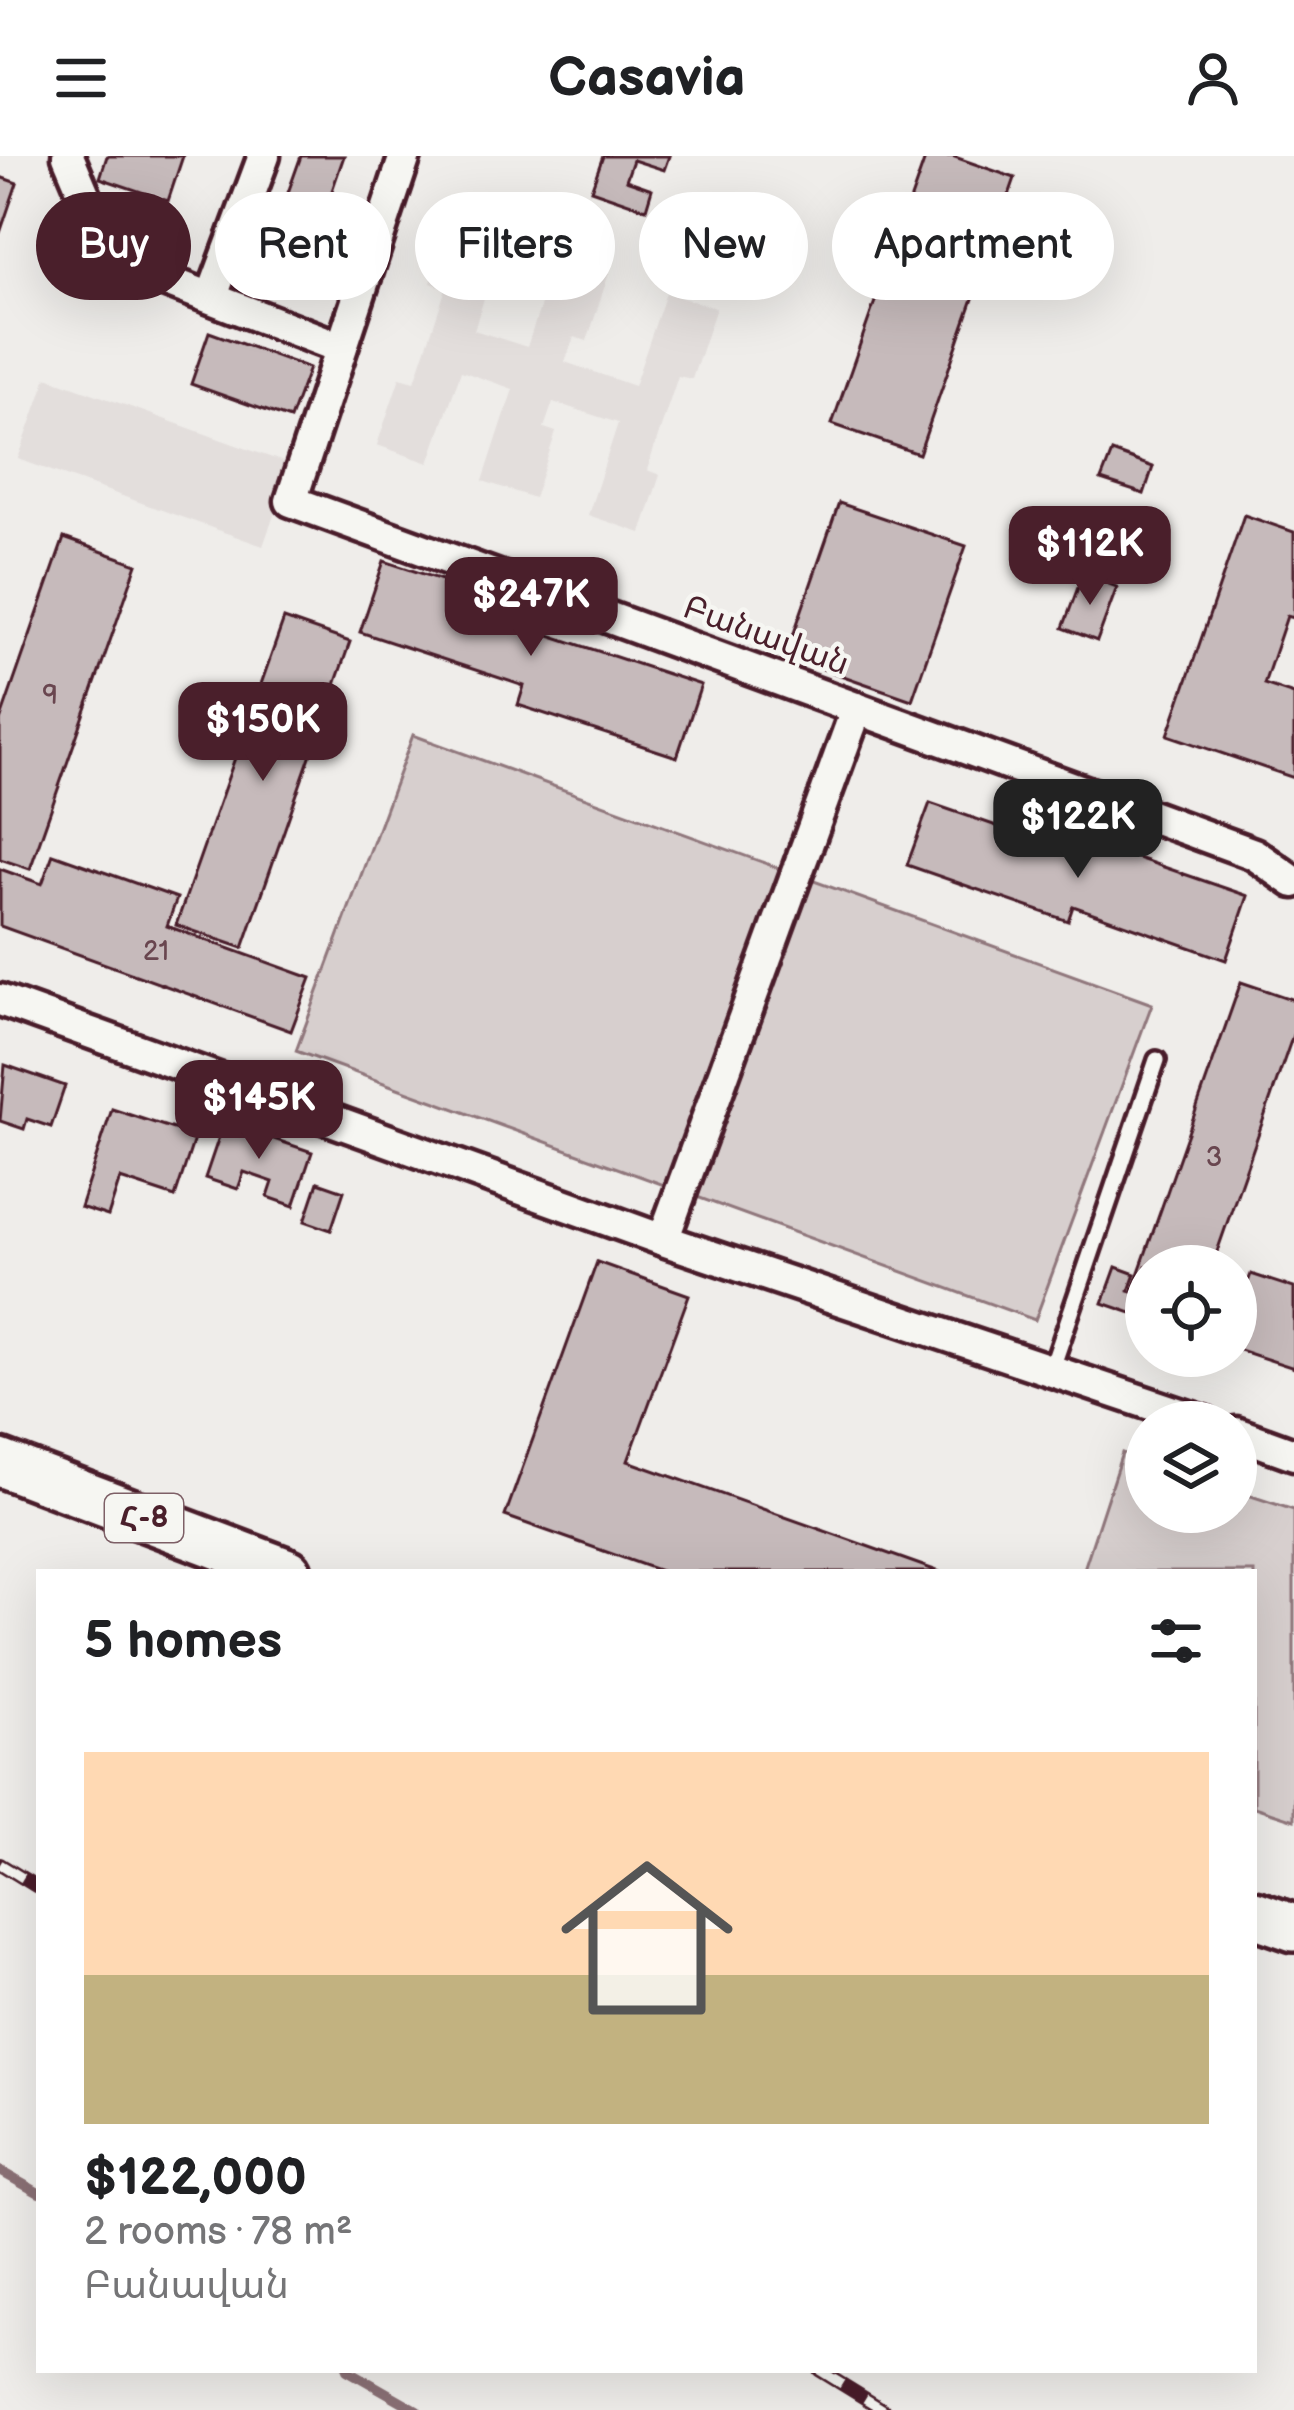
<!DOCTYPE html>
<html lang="en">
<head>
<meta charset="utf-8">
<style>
	body { margin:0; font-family:"Balsamiq Sans","Noto Sans Armenian",sans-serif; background:#f2f2f2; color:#202124; height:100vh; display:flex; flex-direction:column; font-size:45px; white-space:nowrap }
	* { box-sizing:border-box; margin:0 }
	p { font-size:39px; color:#757577 }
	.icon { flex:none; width:66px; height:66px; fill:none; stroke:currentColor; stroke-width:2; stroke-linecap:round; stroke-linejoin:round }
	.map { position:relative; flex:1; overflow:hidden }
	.details { position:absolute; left:36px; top:1413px; width:1221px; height:804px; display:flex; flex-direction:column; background:#fff; border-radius:0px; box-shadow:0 12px 48px #0002 }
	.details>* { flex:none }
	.hud { position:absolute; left:36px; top:36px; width:1224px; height:108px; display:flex; gap:24px }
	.buttons { position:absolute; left:1125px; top:1089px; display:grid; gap:24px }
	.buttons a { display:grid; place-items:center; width:132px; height:132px; border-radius:50%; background:#fff; box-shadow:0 12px 48px #0002; font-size:60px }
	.price { position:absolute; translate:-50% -102px; padding:0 27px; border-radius:24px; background:#4a1f2b; color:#fff; font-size:39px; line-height:78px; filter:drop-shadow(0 3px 6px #0008) }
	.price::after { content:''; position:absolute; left:50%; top:72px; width:36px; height:27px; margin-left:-18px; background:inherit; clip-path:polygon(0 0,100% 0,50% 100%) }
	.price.current { background:#222; color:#fff }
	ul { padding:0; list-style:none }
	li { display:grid; align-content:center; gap:24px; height:636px; padding:0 48px }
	li span { display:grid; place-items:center; height:372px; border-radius:0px; color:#555 }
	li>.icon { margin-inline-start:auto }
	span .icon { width:216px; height:216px; fill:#fffc; stroke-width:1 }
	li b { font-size:51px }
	h2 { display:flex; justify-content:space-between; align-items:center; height:144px; padding:0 48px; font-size:51px }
	.chip { padding:0 42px; border-radius:54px; background:#fff; box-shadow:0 12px 48px #0002; font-size:42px; line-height:108px }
	.chip.current { background:#4a1f2b; color:#fff }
	header { display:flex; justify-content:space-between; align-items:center; height:156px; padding:0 48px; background:#fff; font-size:54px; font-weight:700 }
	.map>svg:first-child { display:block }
	.built { fill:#e3dedc }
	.green { fill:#d7cfce; stroke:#90777c; stroke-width:3 }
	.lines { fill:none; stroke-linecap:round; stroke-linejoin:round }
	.stream { stroke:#8a6f74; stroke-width:10 }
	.building { fill:#c6babb; stroke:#4a1f2b; stroke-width:3 }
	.lane-casing { stroke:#4a1f2b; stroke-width:24 }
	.street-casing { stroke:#4a1f2b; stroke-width:39 }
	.primary-casing { stroke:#4a1f2b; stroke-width:54 }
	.lane { stroke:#f6f6f2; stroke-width:15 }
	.street { stroke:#f6f6f2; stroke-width:30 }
	.primary { stroke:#f6f6f2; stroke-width:45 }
	.rail-casing { stroke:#4a1f2b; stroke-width:14 }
	.rail { stroke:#f6f6f2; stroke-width:9; stroke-dasharray:27; stroke-linecap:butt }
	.labels { text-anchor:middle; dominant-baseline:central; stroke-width:9; stroke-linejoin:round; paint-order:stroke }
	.number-label { font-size:27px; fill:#69464f }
	.shield { fill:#f6f6f2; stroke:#7e6067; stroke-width:3 }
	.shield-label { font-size:30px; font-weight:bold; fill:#4a1f2b }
	.street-label { font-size:33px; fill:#4a1f2b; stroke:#f6f6f2 }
</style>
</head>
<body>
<header><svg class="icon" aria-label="menu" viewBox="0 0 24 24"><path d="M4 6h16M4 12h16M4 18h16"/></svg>Casavia<svg class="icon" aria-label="person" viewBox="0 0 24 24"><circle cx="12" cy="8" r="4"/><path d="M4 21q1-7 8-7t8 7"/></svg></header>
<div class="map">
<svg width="1294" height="2254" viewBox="0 0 1294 2254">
	<rect width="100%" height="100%" fill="#efedea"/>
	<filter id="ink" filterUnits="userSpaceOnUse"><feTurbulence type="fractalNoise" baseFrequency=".00833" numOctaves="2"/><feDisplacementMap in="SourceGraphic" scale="24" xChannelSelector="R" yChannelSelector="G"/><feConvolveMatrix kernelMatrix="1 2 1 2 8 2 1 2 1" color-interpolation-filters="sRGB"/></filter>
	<g filter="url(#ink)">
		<g class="built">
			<path d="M452,66L503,83L474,174L527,191L557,100L609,117L587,185L574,181L565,206L634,230L666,137L716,152L692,223L678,220L647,314L660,319L641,377L588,359L618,267L553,246L544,272L556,276L534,342L483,325L513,233L461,215L429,307L377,289L400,221L415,225L446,132L431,127Z"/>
			<path d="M47,221L292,309L263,390L18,303Z"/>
		</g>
		<g class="green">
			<path d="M413,579L1152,848L1035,1164L296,895Z"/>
			<path d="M1122,1297L1146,1305V1356H1236V1335L1294,1354V1664L1254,1651V1416H1083Z"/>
		</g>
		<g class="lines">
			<g class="stream">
				<path d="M0,2015L39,2037"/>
				<path d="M347,2214L417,2254"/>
			</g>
		</g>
		<g class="building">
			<path d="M107,0H183L168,45L100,22Z"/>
			<path d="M301,0H344L307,107L268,93Z"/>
			<path d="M603,0H669L664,14L633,4L626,24L652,33L646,53L591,34Z"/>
			<path d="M926,0H952L1015,22L919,298L832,268Z"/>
			<path d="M0,21L17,27L0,77Z"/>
			<path d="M209,176L309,212L290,263L191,228Z"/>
			<path d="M1112,296L1153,311L1144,338L1101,324Z"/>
			<path d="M839,347L966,390L912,544L786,500Z"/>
			<path d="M1244,359L1294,376V462L1287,460L1264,528L1294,538V622L1168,579Z"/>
			<path d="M64,382L137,408L30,713L0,703V565Z"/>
			<path d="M384,405L548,459L543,477L701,529L677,601L518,549L524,530L360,476Z"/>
			<path d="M1083,418L1117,431L1097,485L1063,472Z"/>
			<path d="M284,463L350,486L243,792L176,769Z"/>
			<path d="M930,647L1089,702L1094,687L1248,740L1226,804L1073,750L1068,765L907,709Z"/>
			<path d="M53,698L177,742L167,770L311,822L291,875L0,770V713L42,728Z"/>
			<path d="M1241,826L1294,844V876L1212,1110H1146V1137L1133,1133Z"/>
			<path d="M5,909L65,930L51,971L27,963L24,973L0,965Z"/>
			<path d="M112,953L195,980L175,1041L120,1023L108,1060L80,1051Z"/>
			<path d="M224,966L312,996L294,1050L268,1041L273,1026L244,1016L238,1033L205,1022Z"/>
			<path d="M318,1026L344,1035L331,1074L305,1065Z"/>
			<path d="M597,1106L689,1139L628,1305L940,1416H663L505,1360Z"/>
			<path d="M1116,1111L1135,1118L1129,1135L1146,1140V1162L1103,1147Z"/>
			<path d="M1251,1118L1294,1132V1212L1236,1193V1159Z"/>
		</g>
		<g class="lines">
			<defs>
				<path id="lane" d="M1052,1212L1157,904"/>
				<g id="street">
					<path d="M68,0L112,104L341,192"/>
					<path d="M405,0L291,345L1254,698L1294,726"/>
					<path d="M212,140L264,0"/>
					<path d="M0,844L663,1084L1204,1266"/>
					<path d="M663,1084L857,552"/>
					<path d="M1236,1277L1294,1298"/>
				</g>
				<g id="primary">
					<path d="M0,1307L288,1416"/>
					<path d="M1254,1758L1294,1772"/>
				</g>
			</defs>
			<use href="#lane" class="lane-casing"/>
			<use href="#street" class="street-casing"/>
			<use href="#primary" class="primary-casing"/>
			<use href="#lane" class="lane"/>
			<use href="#street" class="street"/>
			<use href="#primary" class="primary"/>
			<defs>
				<g id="rail">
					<path d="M0,1708L39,1732"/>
					<path d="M819,2214L884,2254"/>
				</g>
			</defs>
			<use href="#rail" class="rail-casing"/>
			<use href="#rail" class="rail"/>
		</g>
	</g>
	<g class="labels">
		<g class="number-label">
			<text x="50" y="540">9</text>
			<text x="156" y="796">21</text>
			<text x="1214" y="1002">3</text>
		</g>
		<rect class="shield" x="105" y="1338" width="78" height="48" rx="9"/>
		<g class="shield-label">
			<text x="144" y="1362">Հ-8</text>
		</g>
		<g class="street-label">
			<text transform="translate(766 480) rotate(20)">Բանավան</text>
		</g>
	</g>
</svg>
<div class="buttons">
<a><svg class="icon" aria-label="locate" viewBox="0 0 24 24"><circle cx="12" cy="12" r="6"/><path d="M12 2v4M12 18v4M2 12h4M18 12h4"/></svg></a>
<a><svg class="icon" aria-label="layers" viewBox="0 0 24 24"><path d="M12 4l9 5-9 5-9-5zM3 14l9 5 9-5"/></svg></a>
</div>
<b class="price" style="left:1090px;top:452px">$112K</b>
<b class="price" style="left:531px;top:503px">$247K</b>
<b class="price" style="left:263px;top:628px">$150K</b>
<b class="price current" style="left:1078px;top:725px">$122K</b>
<b class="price" style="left:259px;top:1006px">$145K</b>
<div class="hud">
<a class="chip current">Buy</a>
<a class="chip">Rent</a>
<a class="chip">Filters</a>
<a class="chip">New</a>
<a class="chip">Apartment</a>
</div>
<section class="details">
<h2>5 homes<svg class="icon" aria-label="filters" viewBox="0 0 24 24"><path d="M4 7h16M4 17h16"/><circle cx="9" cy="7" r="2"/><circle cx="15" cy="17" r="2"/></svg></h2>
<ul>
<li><span style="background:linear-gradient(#ffd9b3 60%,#c2b280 0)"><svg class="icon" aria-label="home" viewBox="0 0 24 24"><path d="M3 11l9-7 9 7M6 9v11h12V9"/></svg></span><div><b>$122,000</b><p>2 rooms · 78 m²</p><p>Բանավան</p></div></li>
</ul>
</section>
</div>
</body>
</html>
